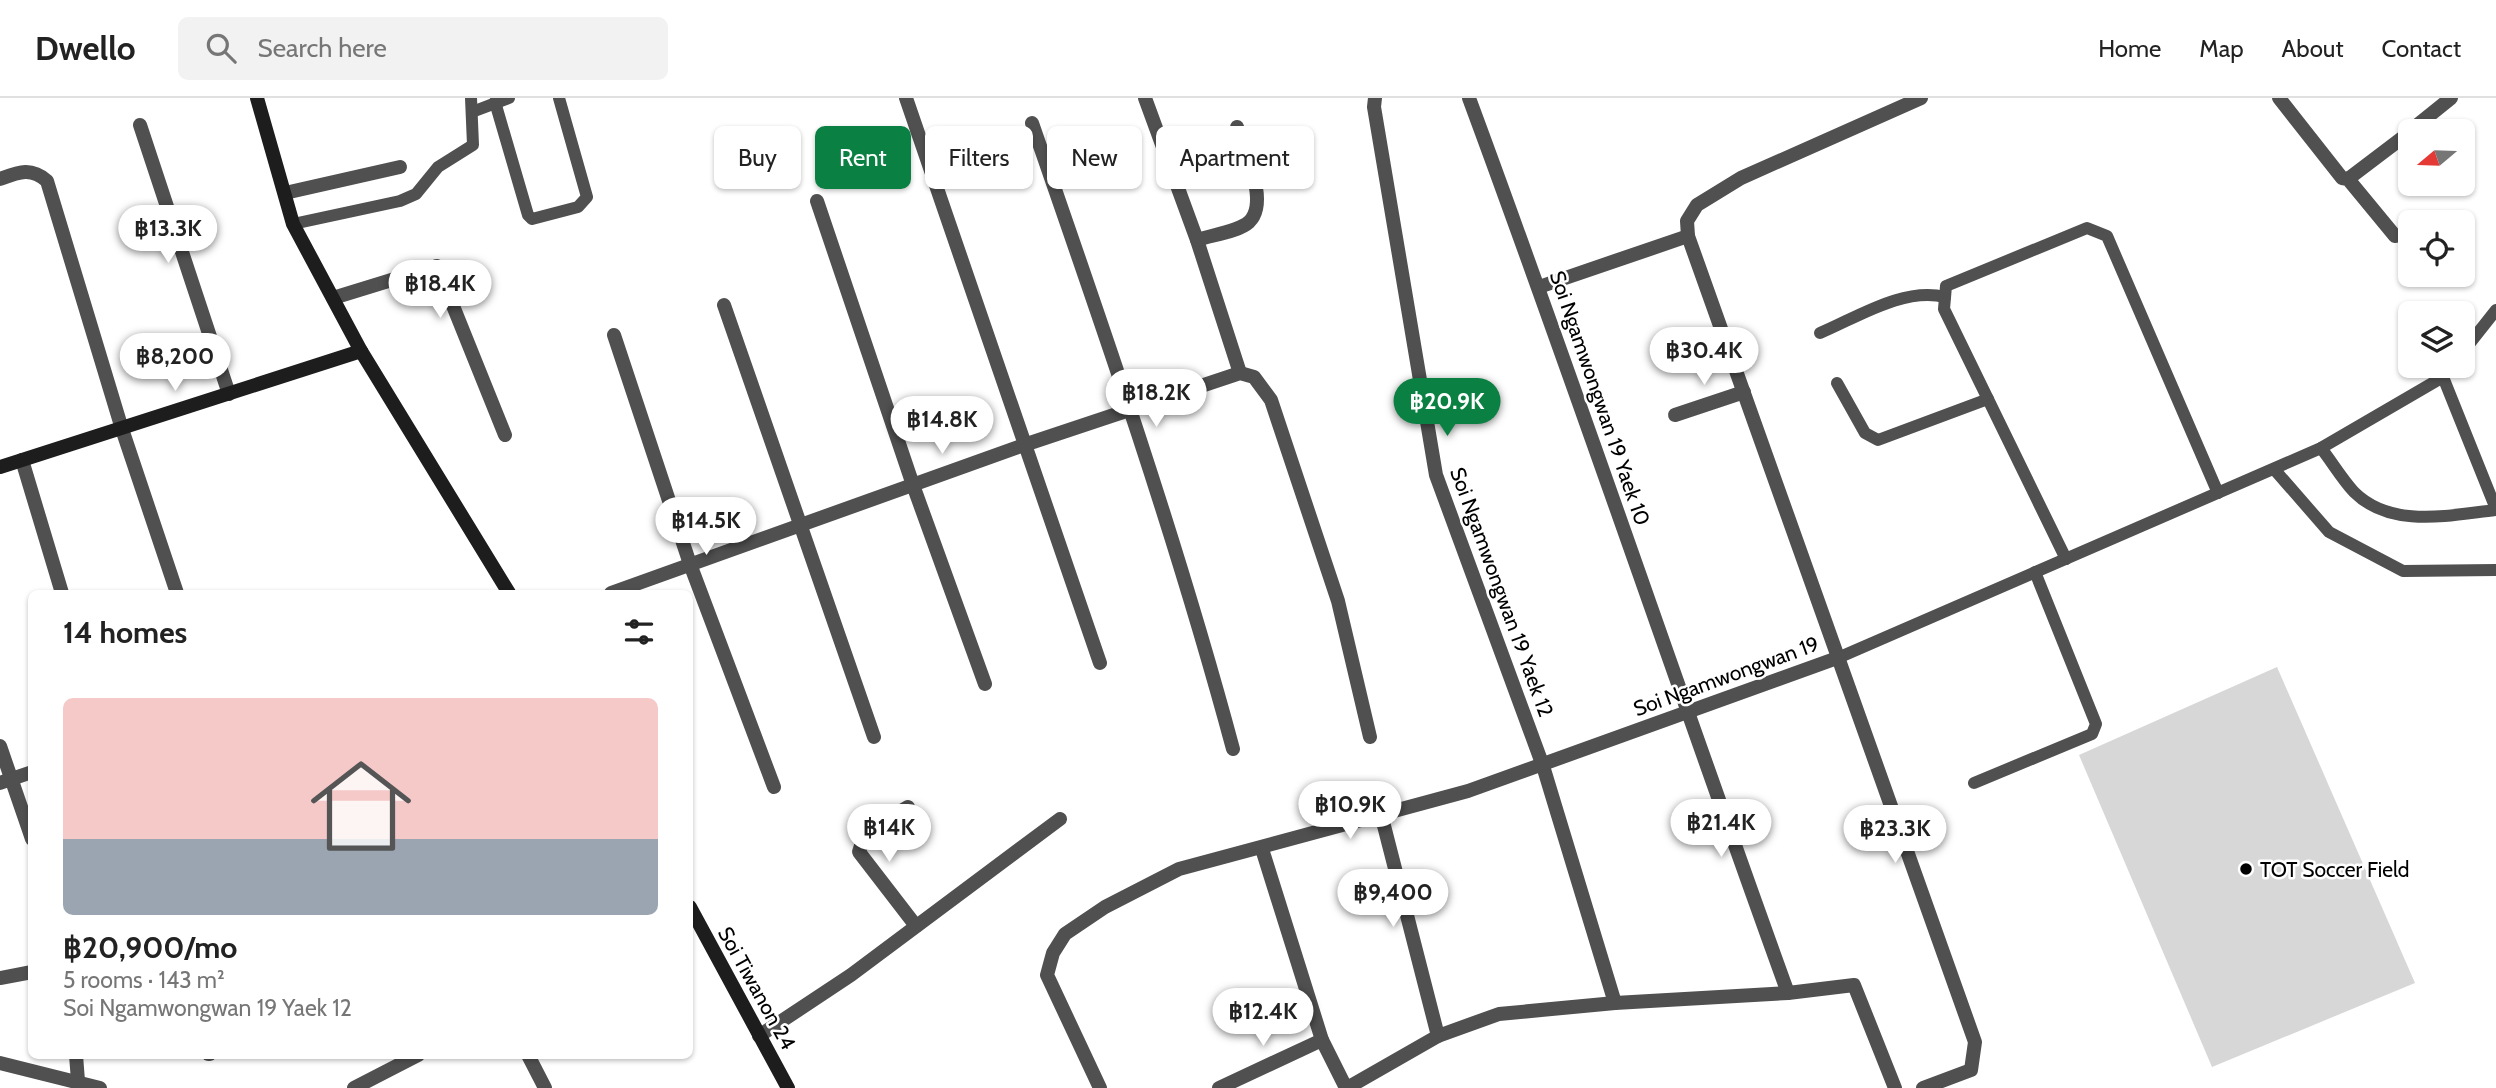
<!DOCTYPE html>
<html lang="en">
<head>
<meta charset="utf-8">
<style>
	body { margin:0; font-family:Cabin,sans-serif; background:#f2f2f2; color:#222; height:100vh; display:flex; flex-direction:column; font-size:26px; white-space:nowrap }
	* { box-sizing:border-box; margin:0 }
	p { font-size:23px; color:#767676 }
	.icon { flex:none; width:38px; height:38px; fill:none; stroke:currentColor; stroke-width:2; stroke-linecap:round; stroke-linejoin:round }
	.map { position:relative; flex:1; overflow:hidden }
	.panel { position:absolute; left:28px; top:492px; width:665px; height:469px; display:flex; flex-direction:column; background:#fff; border-radius:10px; box-shadow:0 2px 5px #0004 }
	.panel>* { flex:none }
	.banner { position:absolute; left:714px; top:28px; width:665px; height:63px; display:flex; gap:14px }
	.needle { width:46px; rotate:251deg }
	.buttons { position:absolute; left:2398px; top:21px; display:grid; gap:14px }
	.buttons a { display:grid; place-items:center; width:77px; height:77px; border-radius:10px; background:#fff; box-shadow:0 2px 5px #0004; font-size:35px }
	.price { position:absolute; translate:-50% -60px; padding:0 16px; border-radius:24px; background:#fff; color:#222; font-size:23px; line-height:46px; filter:drop-shadow(0 2px 4px #0008) }
	.price::after { content:''; position:absolute; left:50%; top:42px; width:21px; height:16px; margin-left:-10px; background:inherit; clip-path:polygon(0 0,100% 0,50% 100%) }
	.price.on { background:#0b8043; color:#fff }
	ul { padding:0; list-style:none }
	li { display:grid; align-content:center; gap:14px; height:371px; padding:0 35px }
	li+li { border-top:2px solid #e0e0e0 }
	li span { display:grid; place-items:center; height:217px; border-radius:10px; color:#555 }
	li>.icon { margin-inline-start:auto }
	span .icon { width:126px; height:126px; fill:#fffc; stroke-width:1 }
	li b { font-size:30px }
	h2 { display:flex; justify-content:space-between; align-items:center; height:84px; padding:0 35px; font-size:30px }
	.chip { padding:0 24px; border-radius:10px; background:#fff; box-shadow:0 2px 5px #0004; font-size:24px; line-height:63px }
	.chip.on { background:#0b8043; color:#fff }
	header { display:flex; align-items:center; gap:42px; box-sizing:border-box; height:98px; padding:0 35px; background:#fff; border-bottom:2px solid #e0e0e0 }
	header strong { font-size:33px }
	nav { display:flex; gap:38px; margin-inline-start:auto; font-size:24px }
	.search { width:490px; height:63px; background:#f2f2f2; display:flex; align-items:center; gap:18px; box-sizing:border-box; padding:0 24px; border-radius:10px; color:#767676; font-size:26px }
	.map>svg:first-child { display:block }
	.green { fill:#d7d7d7 }
	.lines { fill:none; stroke-linecap:round; stroke-linejoin:round }
	.lane { stroke:#505050; stroke-width:12 }
	.street { stroke:#505050; stroke-width:14 }
	.secondary { stroke:#1d1d1d; stroke-width:14 }
	.poi-dot { fill:#000; stroke:#fff; stroke-width:2.5 }
	.labels { text-anchor:middle; dominant-baseline:central; stroke-width:5; stroke-linejoin:round; paint-order:stroke }
	.street-label { font-size:21px; fill:#000; stroke:#fff }
	.poi-label { font-size:21px; fill:#000; stroke:#fff; text-anchor:start }
</style>
</head>
<body>
<header>
<strong>Dwello</strong>
<div class="search"><svg class="icon" aria-label="search" viewBox="0 0 24 24"><circle cx="10" cy="10" r="6"/><path d="M15 15l6 6"/></svg>Search here</div>
<nav><a>Home</a><a>Map</a><a>About</a><a>Contact</a></nav>
</header>
<div class="map">
<svg width="2496" height="990" viewBox="0 0 2496 990">
	<rect width="100%" height="100%" fill="#fff"/>
	<path class="green" d="M2277,569L2415,885L2212,969L2079,657Z"/>
	<g class="lines">
		<g class="lane">
			<path d="M495,4L528,117L532,121L578,109L587,99L559,0"/>
			<path d="M472,14L509,0"/>
			<path d="M293,126L400,103L416,96L438,69L473,47L471,0"/>
			<path d="M1820,235C1858,219 1903,189 1945,199"/>
			<path d="M2462,255L2496,212"/>
			<path d="M2443,279L2496,411"/>
			<path d="M1837,285L1865,335L1878,342L1988,301"/>
			<path d="M2321,350C2332,364 2342,381 2354,394C2391,431 2450,417 2496,412"/>
			<path d="M2274,371L2329,434L2403,473L2496,472"/>
			<path d="M2066,461L1944,211L1946,188L2087,130L2107,138L2218,395"/>
			<path d="M1840,559L2321,350L2443,279L2452,268"/>
			<path d="M1974,685L2092,636L2096,626L2035,474"/>
			<path d="M208,957H210"/>
		</g>
		<g class="street">
			<path d="M906,0L1100,565"/>
			<path d="M1145,0L1197,142L1240,275"/>
			<path d="M1375,0L1374,9L1436,377L1543,668L1615,905"/>
			<path d="M1469,0C1579,297 1680,597 1788,895"/>
			<path d="M1921,0L1741,80L1697,107L1687,123L1688,138L1975,944L1971,972L1923,990"/>
			<path d="M2279,0L2342,80L2348,81L2395,138"/>
			<path d="M1032,25C1104,232 1176,439 1233,651"/>
			<path d="M140,27L229,296"/>
			<path d="M2410,33L2451,0"/>
			<path d="M0,81C19,74 31,69 47,83L122,331L177,495"/>
			<path d="M2348,81L2410,34"/>
			<path d="M285,95L400,69"/>
			<path d="M817,103L913,387L985,586"/>
			<path d="M1197,142C1211,137 1238,134 1249,124C1270,104 1244,53 1237,29"/>
			<path d="M1539,189L1688,138"/>
			<path d="M333,200L437,168L505,337"/>
			<path d="M724,207L874,639"/>
			<path d="M614,237L690,466L774,689"/>
			<path d="M1675,317L1744,294"/>
			<path d="M22,362L62,495"/>
			<path d="M611,495L1024,347L1240,275L1254,279L1271,302L1338,503L1370,639"/>
			<path d="M0,648L32,741"/>
			<path d="M0,685L32,674"/>
			<path d="M908,709C889,721 864,730 859,754L916,828"/>
			<path d="M1381,716L1438,938"/>
			<path d="M1262,751L1322,942L1346,990"/>
			<path d="M0,880L32,874"/>
			<path d="M759,938L851,877L1060,721"/>
			<path d="M76,957L78,983"/>
			<path d="M528,957L545,990"/>
			<path d="M0,965L100,990"/>
			<path d="M354,990L418,957"/>
			<path d="M1100,990L1047,877L1053,855L1065,836L1105,809L1179,771L1468,693L1840,559"/>
			<path d="M1219,990L1322,942"/>
			<path d="M1347,990L1438,938L1499,916L1615,905L1788,895L1854,887L1895,990"/>
		</g>
		<g class="secondary">
			<path d="M257,0L293,126L361,253L509,495"/>
			<path d="M0,369L361,253"/>
			<path d="M690,809L788,990"/>
		</g>
	</g>
	<circle class="poi-dot" cx="2246" cy="771" r="7"/>
	<g class="labels">
		<g class="street-label">
			<text transform="translate(1600 300) rotate(71)">Soi Ngamwongwan 19 Yaek 10</text>
			<text transform="translate(1502 494) rotate(70)">Soi Ngamwongwan 19 Yaek 12</text>
			<text transform="translate(1726 578) rotate(-20)">Soi Ngamwongwan 19</text>
			<text transform="translate(757 890) rotate(61)">Soi Tiwanon 24</text>
		</g>
		<g class="poi-label">
			<text x="2260" y="771">TOT Soccer Field</text>
		</g>
	</g>
</svg>
<div class="buttons">
<a><svg class="needle" viewBox="-14 -14 28 28"><path d="M0-13l5 13h-10z" fill="#e53935"/><path d="M0 13l5-13h-10z" fill="#767676"/></svg></a>
<a><svg class="icon" aria-label="locate" viewBox="0 0 24 24"><circle cx="12" cy="12" r="6"/><path d="M12 2v4M12 18v4M2 12h4M18 12h4"/></svg></a>
<a><svg class="icon" aria-label="layers" viewBox="0 0 24 24"><path d="M12 4l9 5-9 5-9-5zM3 14l9 5 9-5"/></svg></a>
</div>
<b class="price" style="left:168px;top:167px">฿13.3K</b>
<b class="price" style="left:440px;top:222px">฿18.4K</b>
<b class="price" style="left:1704px;top:289px">฿30.4K</b>
<b class="price" style="left:175px;top:295px">฿8,200</b>
<b class="price" style="left:1156px;top:331px">฿18.2K</b>
<b class="price on" style="left:1447px;top:340px">฿20.9K</b>
<b class="price" style="left:942px;top:358px">฿14.8K</b>
<b class="price" style="left:706px;top:459px">฿14.5K</b>
<b class="price" style="left:1350px;top:743px">฿10.9K</b>
<b class="price" style="left:1721px;top:761px">฿21.4K</b>
<b class="price" style="left:889px;top:766px">฿14K</b>
<b class="price" style="left:1895px;top:767px">฿23.3K</b>
<b class="price" style="left:1393px;top:831px">฿9,400</b>
<b class="price" style="left:1263px;top:950px">฿12.4K</b>
<div class="banner">
<a class="chip">Buy</a>
<a class="chip on">Rent</a>
<a class="chip">Filters</a>
<a class="chip">New</a>
<a class="chip">Apartment</a>
</div>
<section class="panel">
<h2>14 homes<svg class="icon" aria-label="filters" viewBox="0 0 24 24"><path d="M4 7h16M4 17h16"/><circle cx="9" cy="7" r="2"/><circle cx="15" cy="17" r="2"/></svg></h2>
<ul>
<li><span style="background:linear-gradient(#f6c9c9 65%,#9aa5b1 0)"><svg class="icon" aria-label="home" viewBox="0 0 24 24"><path d="M3 11l9-7 9 7M6 9v11h12V9"/></svg></span><div><b>฿20,900/mo</b><p>5 rooms · 143 m²</p><p>Soi Ngamwongwan 19 Yaek 12</p></div></li>
</ul>
</section>
</div>
</body>
</html>
